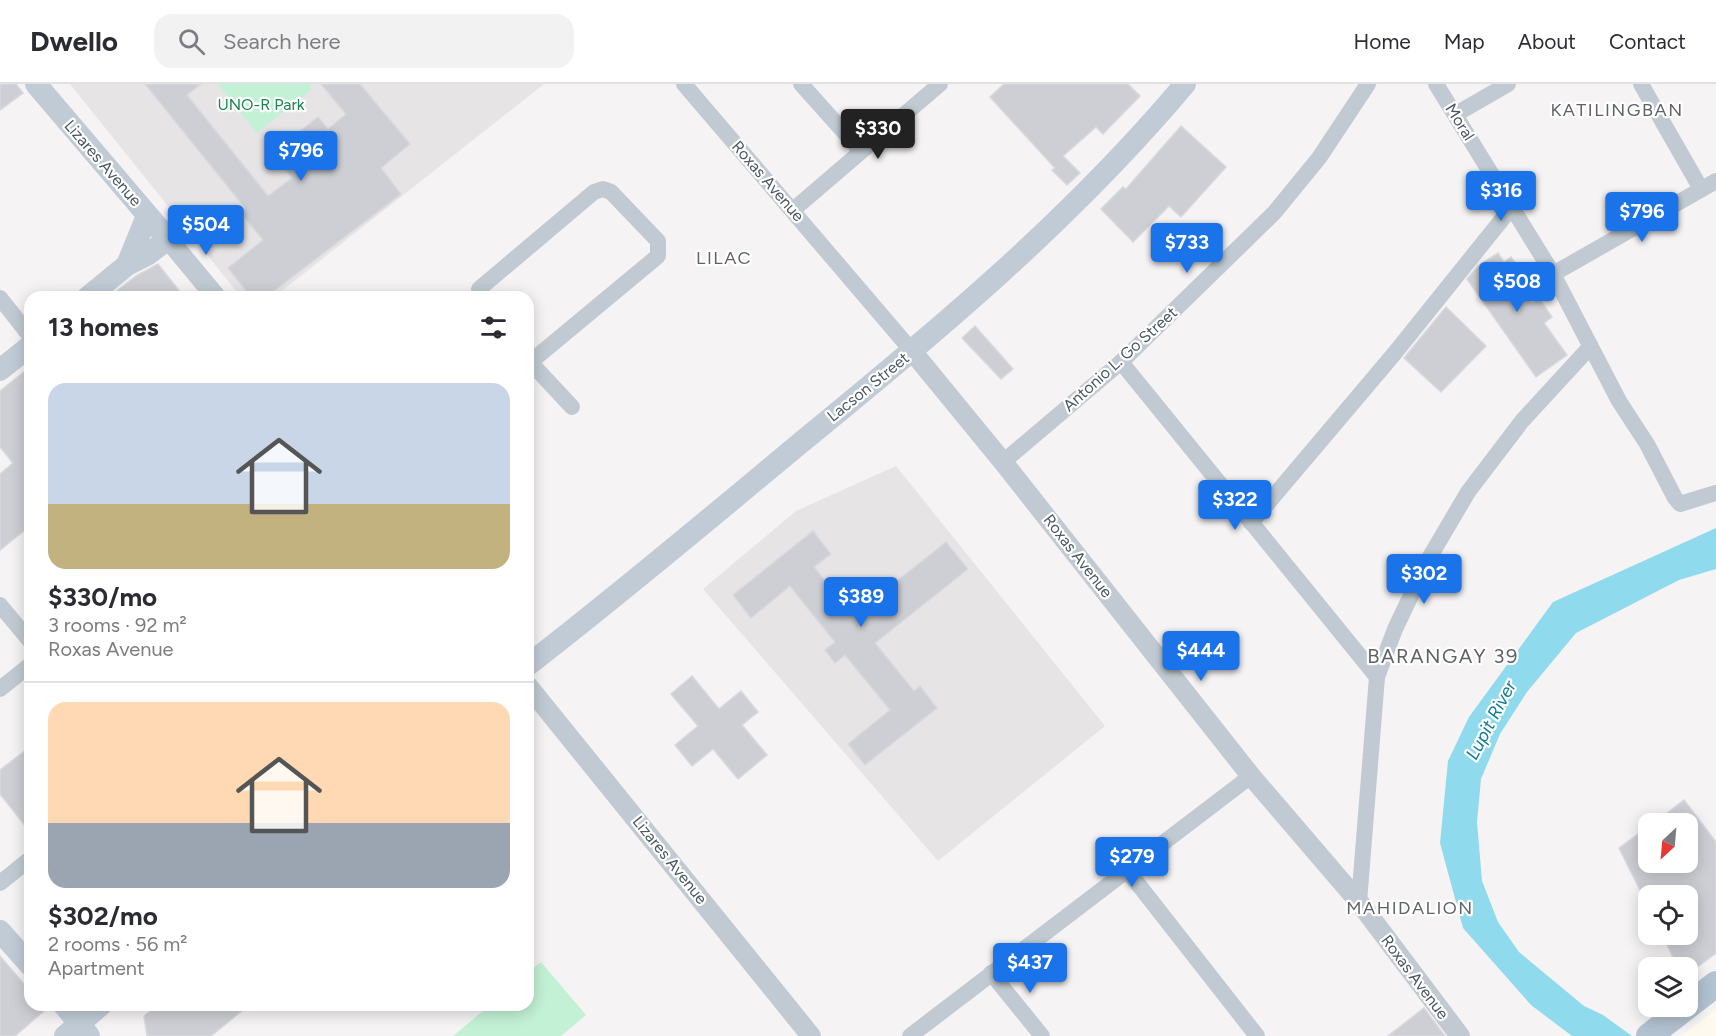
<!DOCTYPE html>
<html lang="en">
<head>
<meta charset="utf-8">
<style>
	body { margin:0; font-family:Figtree,sans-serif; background:#f2f2f3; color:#2b2b33; height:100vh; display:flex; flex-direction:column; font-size:22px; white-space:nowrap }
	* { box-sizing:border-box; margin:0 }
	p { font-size:20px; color:#7c7c81 }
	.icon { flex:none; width:33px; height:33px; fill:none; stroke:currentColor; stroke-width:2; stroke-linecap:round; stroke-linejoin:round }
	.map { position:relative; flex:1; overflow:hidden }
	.drawer { position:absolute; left:24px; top:207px; width:510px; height:720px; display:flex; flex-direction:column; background:#fff; border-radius:18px; box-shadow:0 3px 15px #0003 }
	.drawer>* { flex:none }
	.needle { width:39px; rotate:206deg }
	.tools { position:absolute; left:1638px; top:729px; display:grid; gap:12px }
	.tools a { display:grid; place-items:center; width:60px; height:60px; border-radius:12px; background:#fff; box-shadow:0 3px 15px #0003; font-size:30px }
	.price { position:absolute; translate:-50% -51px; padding:0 14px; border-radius:6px; background:#1a73e8; color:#fff; font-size:20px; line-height:39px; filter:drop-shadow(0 2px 3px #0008) }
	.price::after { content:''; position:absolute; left:50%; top:36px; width:18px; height:14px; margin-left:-9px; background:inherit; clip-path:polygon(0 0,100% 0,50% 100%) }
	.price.active { background:#222; color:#fff }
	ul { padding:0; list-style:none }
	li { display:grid; align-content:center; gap:12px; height:318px; padding:0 24px }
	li+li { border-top:2px solid #e1e1e2 }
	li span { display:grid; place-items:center; height:186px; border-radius:18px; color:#555 }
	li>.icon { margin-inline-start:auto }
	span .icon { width:108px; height:108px; fill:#fffc; stroke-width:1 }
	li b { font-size:26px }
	h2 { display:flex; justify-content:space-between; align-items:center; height:72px; padding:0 24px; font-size:26px }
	header { display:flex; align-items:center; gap:36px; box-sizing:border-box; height:84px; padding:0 30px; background:#fff; border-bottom:2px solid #e1e1e2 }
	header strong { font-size:28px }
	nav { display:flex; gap:33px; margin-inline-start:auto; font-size:21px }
	.search { width:420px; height:54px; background:#f2f2f3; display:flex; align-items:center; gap:15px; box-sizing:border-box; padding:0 21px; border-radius:18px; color:#7c7c81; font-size:22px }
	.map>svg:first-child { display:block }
	.commercial { fill:#fdf9ef }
	.education { fill:#e6e4e5 }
	.green { fill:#c3f1d5 }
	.water { fill:#90daee }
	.building { fill:#cdcfd5; stroke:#d7d9de; stroke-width:1.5 }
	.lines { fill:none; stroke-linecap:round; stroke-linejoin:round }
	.minor { stroke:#c1cad2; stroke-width:16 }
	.tertiary { stroke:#c1cad2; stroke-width:20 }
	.secondary { stroke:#c1cbd6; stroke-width:22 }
	.primary { stroke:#b3c2d1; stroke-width:26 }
	.labels { text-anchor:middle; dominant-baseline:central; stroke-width:4.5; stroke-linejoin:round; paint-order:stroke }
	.park-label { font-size:16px; fill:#17864f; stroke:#fff }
	.street-label { font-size:16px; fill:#4a5661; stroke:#fff }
	.neighbourhood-label { font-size:18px; letter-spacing:1.5px; fill:#5f6368; stroke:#fff }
	.water-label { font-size:18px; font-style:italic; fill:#0c7c9b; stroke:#fff }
	.quarter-label { font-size:20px; letter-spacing:1.5px; fill:#5f6368; stroke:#fff }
</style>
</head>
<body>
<header>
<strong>Dwello</strong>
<div class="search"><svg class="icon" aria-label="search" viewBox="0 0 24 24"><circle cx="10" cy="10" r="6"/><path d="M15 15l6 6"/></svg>Search here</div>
<nav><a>Home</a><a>Map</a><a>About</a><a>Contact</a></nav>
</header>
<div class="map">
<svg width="1716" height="952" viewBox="0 0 1716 952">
	<rect width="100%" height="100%" fill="#f5f3f3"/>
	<path class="commercial" d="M1716,925V952H1681Z"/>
	<g class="education">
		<path d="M70,0H544L274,213H241Z"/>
		<path d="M896,382L1105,642L938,777L703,505L796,427Z"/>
	</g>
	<g class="green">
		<path d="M218,0H309L312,5L257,49Z"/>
		<path d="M541,878L586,931L561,952H453L490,921H528V888Z"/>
	</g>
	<path class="water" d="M1716,444V485L1679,496L1576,549L1527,608L1500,650L1481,695L1477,738L1482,797L1498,838L1519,868L1584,922L1603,931L1632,952H1572L1531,921L1463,844L1440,759L1448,677L1469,633L1553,518Z"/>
	<g class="building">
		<path d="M0,0H16L23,9L0,26Z"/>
		<path d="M145,0H201L187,11L268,112L292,94L272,69L318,33L328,45L346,30L321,0H360L410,60L381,84L401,110L266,213H251L228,184L263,156L240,128L245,124Z"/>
		<path d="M1004,0H1128L1140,12L1103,50L1096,43L1063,72L1080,89L1067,101L1052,86L1055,84L990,13Z"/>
		<path d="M1181,42L1226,83L1181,133L1169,122L1133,158L1101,125L1123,103L1126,105Z"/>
		<path d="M1498,169L1504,178L1511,173L1524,191L1516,197L1532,219L1539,214L1552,233L1544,239L1567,271L1536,293L1467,195L1478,182Z"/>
		<path d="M158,180L184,213H109L136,192Z"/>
		<path d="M1446,223L1486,262L1441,308L1404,274Z"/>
		<path d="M975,242L1013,285L1001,295L962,254Z"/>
		<path d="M30,283V442L0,466V390L13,379L0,363V307Z"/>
		<path d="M813,447L831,470L814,483L853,532L946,458L968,485L875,559L914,607L920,602L937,624L865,681L848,660L890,626L845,571L835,579L825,566L835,558L790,502L751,534L733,511Z"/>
		<path d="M692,592L719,625L741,607L758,628L742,641L767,671L738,695L713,665L692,682L675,661L698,642L671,610Z"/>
		<path d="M30,663V748L0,710V686Z"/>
		<path d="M1684,716L1716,758V869L1688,890V884H1678L1662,850H1688V812H1643L1619,764L1648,743V778H1688V740H1653Z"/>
		<path d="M0,872L30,907V921H51L15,952H0Z"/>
		<path d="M158,921H249L211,952H147L144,932Z"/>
		<path d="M1424,924L1445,952H1388Z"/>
	</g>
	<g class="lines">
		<g class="minor">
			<path d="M684,0L912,267"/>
			<path d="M801,0L861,67"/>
			<path d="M1436,0L1553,190L1619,317L1647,360L1675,414L1680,420L1716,409"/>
			<path d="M1641,0L1701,105"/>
			<path d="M1456,30L1508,0"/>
			<path d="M793,126L940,0"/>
			<path d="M1553,190L1716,97"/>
			<path d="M479,205L594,108L603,105L611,108L658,157V172L528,280"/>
			<path d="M0,214L30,252"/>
			<path d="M530,278L572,323"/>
			<path d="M1121,278L1377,593"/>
			<path d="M1003,378L1121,278L1274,129L1319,74L1368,0"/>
			<path d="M1251,439L1394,270L1512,123"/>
			<path d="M0,521L30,557"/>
			<path d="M0,605L30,581"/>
			<path d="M1127,786L1257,952"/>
			<path d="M0,799L30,775"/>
			<path d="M1359,818L1377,593L1395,545L1428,476L1468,408L1522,337L1590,263"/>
			<path d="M991,889L1042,952"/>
			<path d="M910,952L1251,692"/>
		</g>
		<g class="tertiary">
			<path d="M168,155L216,213"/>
			<path d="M912,267L1003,378L1251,692L1359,818L1460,952"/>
			<path d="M528,602L811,952"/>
		</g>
		<g class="secondary">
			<path d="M36,0L168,155L147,171L127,181L88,213"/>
			<path d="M127,181L147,132"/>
			<path d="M0,286L30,262"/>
			<path d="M528,581C620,510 709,435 798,361C935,249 1071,136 1185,0"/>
			<path d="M0,847L30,881"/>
			<path d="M64,921L89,952"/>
			<path d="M65,952L101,921"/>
		</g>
		<path class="primary" d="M1649,952L1716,900"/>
	</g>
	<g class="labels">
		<g class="park-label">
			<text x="261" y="20">UNO-R Park</text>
		</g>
		<g class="street-label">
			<text transform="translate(1460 38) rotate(58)">Moral</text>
			<text transform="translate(103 79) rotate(49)">Lizares Avenue</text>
			<text transform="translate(768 97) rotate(49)">Roxas Avenue</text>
			<text transform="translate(1120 275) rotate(-42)">Antonio L. Go Street</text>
			<text transform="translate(868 303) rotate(-39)">Lacson Street</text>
			<text transform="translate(1078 472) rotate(52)">Roxas Avenue</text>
			<text transform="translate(670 776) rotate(51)">Lizares Avenue</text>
			<text transform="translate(1415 893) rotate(53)">Roxas Avenue</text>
		</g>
		<g class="neighbourhood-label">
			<text x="1617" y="26">KATILINGBAN</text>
			<text x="724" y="174">LILAC</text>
			<text x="1410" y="824">MAHIDALION</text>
		</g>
		<g class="water-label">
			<text transform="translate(1491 636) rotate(-62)">Lupit River</text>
		</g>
		<g class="quarter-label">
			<text x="1443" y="572">BARANGAY 39</text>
		</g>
	</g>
</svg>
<div class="tools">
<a><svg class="needle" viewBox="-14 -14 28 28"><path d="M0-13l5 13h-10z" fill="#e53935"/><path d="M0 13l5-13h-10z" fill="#7c7c81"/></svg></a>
<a><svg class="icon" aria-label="locate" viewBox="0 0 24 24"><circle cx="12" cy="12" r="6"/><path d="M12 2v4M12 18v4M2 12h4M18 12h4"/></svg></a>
<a><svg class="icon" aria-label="layers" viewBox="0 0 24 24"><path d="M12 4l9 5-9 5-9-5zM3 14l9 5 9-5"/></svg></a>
</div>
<b class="price active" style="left:878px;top:76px">$330</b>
<b class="price" style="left:301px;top:98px">$796</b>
<b class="price" style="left:1501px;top:138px">$316</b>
<b class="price" style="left:1642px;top:159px">$796</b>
<b class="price" style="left:206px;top:172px">$504</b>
<b class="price" style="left:1187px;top:190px">$733</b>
<b class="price" style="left:1517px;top:229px">$508</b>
<b class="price" style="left:1235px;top:447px">$322</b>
<b class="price" style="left:1424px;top:521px">$302</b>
<b class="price" style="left:861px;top:544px">$389</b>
<b class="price" style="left:1201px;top:598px">$444</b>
<b class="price" style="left:1132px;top:804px">$279</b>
<b class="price" style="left:1030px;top:910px">$437</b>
<section class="drawer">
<h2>13 homes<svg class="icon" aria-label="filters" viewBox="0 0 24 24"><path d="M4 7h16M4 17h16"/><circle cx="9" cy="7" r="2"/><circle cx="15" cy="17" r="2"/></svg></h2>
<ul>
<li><span style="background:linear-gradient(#c9d6e8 65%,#c2b280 0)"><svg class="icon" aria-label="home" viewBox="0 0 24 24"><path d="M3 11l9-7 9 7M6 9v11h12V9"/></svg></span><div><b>$330/mo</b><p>3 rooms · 92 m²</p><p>Roxas Avenue</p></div></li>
<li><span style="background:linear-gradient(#ffd9b3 65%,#9aa5b1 0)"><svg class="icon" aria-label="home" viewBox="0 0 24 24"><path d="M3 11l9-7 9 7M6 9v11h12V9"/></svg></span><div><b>$302/mo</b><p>2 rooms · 56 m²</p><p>Apartment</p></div></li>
</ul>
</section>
</div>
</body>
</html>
